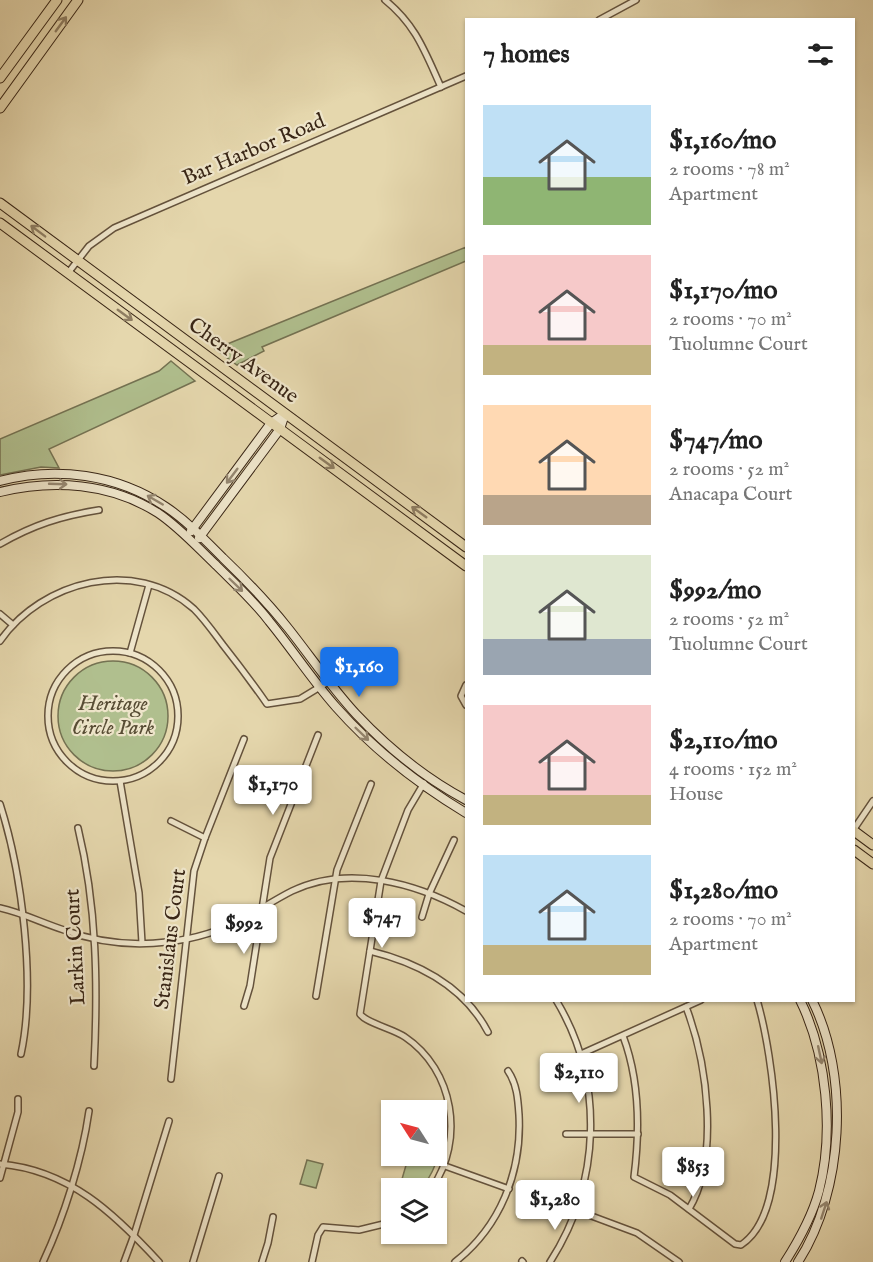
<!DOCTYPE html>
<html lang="en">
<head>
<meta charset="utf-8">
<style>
	body { margin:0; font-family:"IM FELL English",serif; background:#f2f2f2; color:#222; height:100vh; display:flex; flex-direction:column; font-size:22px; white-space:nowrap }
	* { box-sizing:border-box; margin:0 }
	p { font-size:20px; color:#767676 }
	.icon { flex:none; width:33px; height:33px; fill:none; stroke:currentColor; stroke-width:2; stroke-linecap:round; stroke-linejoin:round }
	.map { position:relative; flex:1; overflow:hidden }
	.details { position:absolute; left:465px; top:18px; width:390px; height:984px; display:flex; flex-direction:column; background:#fff; border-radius:0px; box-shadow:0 2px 4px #0004 }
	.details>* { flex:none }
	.needle { width:39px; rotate:306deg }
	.tools { position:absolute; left:381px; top:1100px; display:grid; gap:12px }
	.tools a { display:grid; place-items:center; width:66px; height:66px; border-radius:0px; background:#fff; box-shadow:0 2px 4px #0004; font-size:30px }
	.price { position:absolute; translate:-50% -51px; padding:0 14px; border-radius:6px; background:#fff; color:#222; font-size:20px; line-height:39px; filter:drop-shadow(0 2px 3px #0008) }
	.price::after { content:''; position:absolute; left:50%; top:36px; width:18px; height:14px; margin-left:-9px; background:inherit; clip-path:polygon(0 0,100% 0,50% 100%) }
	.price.selected { background:#1a73e8; color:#fff }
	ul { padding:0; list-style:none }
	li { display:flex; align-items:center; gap:18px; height:150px; padding:0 18px }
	li span { display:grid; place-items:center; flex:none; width:168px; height:120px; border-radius:0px; color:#555 }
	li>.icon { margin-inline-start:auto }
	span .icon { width:72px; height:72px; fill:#fffc; stroke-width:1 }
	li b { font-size:26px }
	h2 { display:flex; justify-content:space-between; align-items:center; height:72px; padding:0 18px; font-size:26px }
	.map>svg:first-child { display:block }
	.green { fill:#b0bf8e; stroke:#747252; stroke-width:1.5 }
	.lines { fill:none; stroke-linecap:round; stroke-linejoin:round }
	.street-casing { stroke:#64523c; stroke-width:8 }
	.secondary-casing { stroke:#392616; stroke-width:10 }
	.primary-casing { stroke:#392616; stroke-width:11 }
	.street { stroke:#eee5ca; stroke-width:5 }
	.secondary { stroke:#eee5ca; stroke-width:8 }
	.primary { stroke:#e5d7ad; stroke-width:9 }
	.oneway { stroke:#8f7e62 }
	.oneway2 { stroke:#948670 }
	.labels { text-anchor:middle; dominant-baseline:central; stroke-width:4.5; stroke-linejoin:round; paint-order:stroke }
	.street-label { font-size:21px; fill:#392616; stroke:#eee5ca }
	.park-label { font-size:21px; font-style:italic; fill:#574c34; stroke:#eee5ca }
</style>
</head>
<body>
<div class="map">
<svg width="873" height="1262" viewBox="0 0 873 1262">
	<rect width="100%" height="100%" fill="#e5d7ad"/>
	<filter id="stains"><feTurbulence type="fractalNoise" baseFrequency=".00333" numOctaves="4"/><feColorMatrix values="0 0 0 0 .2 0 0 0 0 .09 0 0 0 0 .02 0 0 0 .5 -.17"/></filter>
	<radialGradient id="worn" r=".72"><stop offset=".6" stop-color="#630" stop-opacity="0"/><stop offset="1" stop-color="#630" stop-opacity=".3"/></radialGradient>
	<g class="green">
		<path d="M466,247V261L262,347L264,351L237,365L215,349Z"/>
		<path d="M171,361L195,381L49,449L59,468L41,467L0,475V439L159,371Z"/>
		<circle cx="113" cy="716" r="55"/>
		<path d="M442,1134C440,1154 435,1173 421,1188H415L402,1179L409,1155H436L437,1135Z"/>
		<path d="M307,1160L323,1164L316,1188L300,1184Z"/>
	</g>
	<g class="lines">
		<defs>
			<g id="street">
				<path d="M385,0C416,25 425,52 441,87"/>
				<path d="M599,20L636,0"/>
				<path d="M68,273L89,246L114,228L466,76"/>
				<path d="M0,544C33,525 61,516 99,510"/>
				<path d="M0,614L13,625"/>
				<path d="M0,641C42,581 135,556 194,609C205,620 214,633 223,645C238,664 253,684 267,704L300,699L328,682"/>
				<circle cx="113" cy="716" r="65"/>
				<path d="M130,653L149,585"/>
				<path d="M466,685L461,696L466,705"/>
				<path d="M120,781L139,893L142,943"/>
				<path d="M424,783L408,810L381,881L360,1014C366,1023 394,1029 405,1037C454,1070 465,1140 432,1188"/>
				<path d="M0,804C22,873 36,984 21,1054"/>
				<path d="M171,821L205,838"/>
				<path d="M78,828C97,906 98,986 94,1066"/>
				<path d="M854,829L873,801"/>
				<path d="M0,908C23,913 42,923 64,930C96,942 133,946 167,942C194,939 221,931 245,918C261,909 276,899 292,891C348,864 416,883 466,911"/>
				<path d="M422,917L429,894L454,840"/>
				<path d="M370,951C419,963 464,986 488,1032"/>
				<path d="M316,996L337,870L371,784"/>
				<path d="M244,1006L250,986L270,858L318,735"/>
				<path d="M686,1007C707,1062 720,1157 689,1209"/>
				<path d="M623,1036C640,1081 640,1130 634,1177L670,1195L735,1244L741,1245C796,1209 773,1054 757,1000"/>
				<path d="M581,1054L701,1000"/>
				<path d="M559,1066L582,1059"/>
				<path d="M171,1079L194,871L205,838L244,739"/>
				<path d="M566,1134H638"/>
				<path d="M0,1164C69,1170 114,1213 159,1262"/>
				<path d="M445,1166L509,1189"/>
				<path d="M0,1178L18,1112V1099"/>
				<path d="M554,1202L637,1233L679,1262"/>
				<path d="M522,1261L523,1262"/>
				<path d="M43,1262C64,1217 82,1160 89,1111"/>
				<path d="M124,1262L134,1235L169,1121"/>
				<path d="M193,1262L219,1176"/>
				<path d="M262,1262L268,1243L273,1217"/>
				<path d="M312,1262L318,1235L323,1227L359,1230L392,1222"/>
				<path d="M455,1262C500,1227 522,1172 519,1115C518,1100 517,1084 508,1071"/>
				<path d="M550,1262C601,1183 605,1081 556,1000"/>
			</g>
			<g id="secondary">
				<path d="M0,481C56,466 117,474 166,507C187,521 205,540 223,558C246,580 268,603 288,628C311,657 331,687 356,714C388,748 425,778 466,800"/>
				<path d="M0,492C53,479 111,483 158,513C179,527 197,547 216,565C234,583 253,600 269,621C292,649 312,680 336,707C374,750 418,784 466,813"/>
				<path d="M191,531L271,423L284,414"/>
				<path d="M199,538L280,429L285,414"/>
				<path d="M785,1262C799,1240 812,1217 819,1191C834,1132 827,1055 800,1000"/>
				<path d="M798,1262C844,1191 850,1076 812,1000"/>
			</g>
			<g id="primary">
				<path d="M0,78L57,0"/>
				<path d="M0,108L78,0"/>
				<path d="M0,203L466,547"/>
				<path d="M0,223L466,566"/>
				<path d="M854,831L873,845"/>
				<path d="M854,850L873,864"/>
			</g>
		</defs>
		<use href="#street" class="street-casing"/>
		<use href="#secondary" class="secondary-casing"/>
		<use href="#primary" class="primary-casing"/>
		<use href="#street" class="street"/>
		<use href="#secondary" class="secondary"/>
		<use href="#primary" class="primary"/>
	</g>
	<defs><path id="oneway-shaft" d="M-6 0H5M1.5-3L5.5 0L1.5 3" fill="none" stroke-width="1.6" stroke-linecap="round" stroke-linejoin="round" transform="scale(1.5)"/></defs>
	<g class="oneway">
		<use href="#oneway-shaft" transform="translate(61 24) rotate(-54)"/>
		<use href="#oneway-shaft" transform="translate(38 231) rotate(-143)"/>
		<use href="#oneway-shaft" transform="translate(125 315) rotate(36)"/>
		<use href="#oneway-shaft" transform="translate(327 463) rotate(36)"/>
		<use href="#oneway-shaft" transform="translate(419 512) rotate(-144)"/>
	</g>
	<g class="oneway2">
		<use href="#oneway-shaft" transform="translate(232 476) rotate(127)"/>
		<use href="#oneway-shaft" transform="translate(58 484) rotate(2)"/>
		<use href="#oneway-shaft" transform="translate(155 500) rotate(-150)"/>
		<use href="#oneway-shaft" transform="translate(236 585) rotate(44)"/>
		<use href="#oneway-shaft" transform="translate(362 734) rotate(44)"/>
		<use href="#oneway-shaft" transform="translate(820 1055) rotate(78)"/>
		<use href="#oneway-shaft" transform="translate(824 1210) rotate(-72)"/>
	</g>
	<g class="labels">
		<g class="street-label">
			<text transform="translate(254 150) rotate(-23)">Bar Harbor Road</text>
			<text transform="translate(243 361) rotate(36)">Cherry Avenue</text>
			<text transform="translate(171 939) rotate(-83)">Stanislaus Court</text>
			<text transform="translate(76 947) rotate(-93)">Larkin Court</text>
		</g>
		<g class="park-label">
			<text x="113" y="704">Heritage<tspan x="113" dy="24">Circle Park</tspan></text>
		</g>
	</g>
	<rect width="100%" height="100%" filter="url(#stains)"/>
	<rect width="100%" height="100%" fill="url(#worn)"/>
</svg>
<div class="tools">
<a><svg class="needle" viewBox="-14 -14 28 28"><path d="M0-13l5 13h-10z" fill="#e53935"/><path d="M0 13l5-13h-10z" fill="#767676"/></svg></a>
<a><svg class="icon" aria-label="layers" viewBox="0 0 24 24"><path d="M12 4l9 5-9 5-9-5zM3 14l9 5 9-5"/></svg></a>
</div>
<b class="price selected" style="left:359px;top:698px">$1,160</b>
<b class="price" style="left:273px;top:816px">$1,170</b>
<b class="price" style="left:382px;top:949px">$747</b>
<b class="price" style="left:244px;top:955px">$992</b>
<b class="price" style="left:579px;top:1104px">$2,110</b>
<b class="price" style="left:693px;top:1198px">$853</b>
<b class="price" style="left:555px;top:1231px">$1,280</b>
<section class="details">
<h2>7 homes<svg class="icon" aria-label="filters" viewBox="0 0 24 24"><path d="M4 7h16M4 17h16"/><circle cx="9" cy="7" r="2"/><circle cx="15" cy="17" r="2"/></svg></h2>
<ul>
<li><span style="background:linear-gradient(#bfe0f5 60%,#8fb573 0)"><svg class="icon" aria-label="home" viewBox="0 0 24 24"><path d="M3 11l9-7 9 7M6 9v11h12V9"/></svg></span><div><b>$1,160/mo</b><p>2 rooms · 78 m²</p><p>Apartment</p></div></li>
<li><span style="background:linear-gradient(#f6c9c9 75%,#c2b280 0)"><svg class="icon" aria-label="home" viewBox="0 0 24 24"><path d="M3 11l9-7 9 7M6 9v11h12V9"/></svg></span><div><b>$1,170/mo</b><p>2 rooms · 70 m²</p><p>Tuolumne Court</p></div></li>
<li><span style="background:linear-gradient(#ffd9b3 75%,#b9a48a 0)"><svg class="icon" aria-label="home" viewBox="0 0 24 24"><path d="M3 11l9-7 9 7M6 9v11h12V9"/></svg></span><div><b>$747/mo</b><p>2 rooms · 52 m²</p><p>Anacapa Court</p></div></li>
<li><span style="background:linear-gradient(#dfe7d0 70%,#9aa5b1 0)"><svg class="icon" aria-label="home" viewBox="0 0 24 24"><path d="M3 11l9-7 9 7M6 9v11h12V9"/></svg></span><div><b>$992/mo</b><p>2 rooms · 52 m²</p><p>Tuolumne Court</p></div></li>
<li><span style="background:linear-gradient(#f6c9c9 75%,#c2b280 0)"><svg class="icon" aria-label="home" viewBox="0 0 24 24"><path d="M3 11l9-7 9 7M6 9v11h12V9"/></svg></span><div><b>$2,110/mo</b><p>4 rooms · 152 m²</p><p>House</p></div></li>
<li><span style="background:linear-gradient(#bfe0f5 75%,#c2b280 0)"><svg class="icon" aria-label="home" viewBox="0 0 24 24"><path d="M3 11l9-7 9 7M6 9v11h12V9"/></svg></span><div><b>$1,280/mo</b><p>2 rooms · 70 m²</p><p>Apartment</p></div></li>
</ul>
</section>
</div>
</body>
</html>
